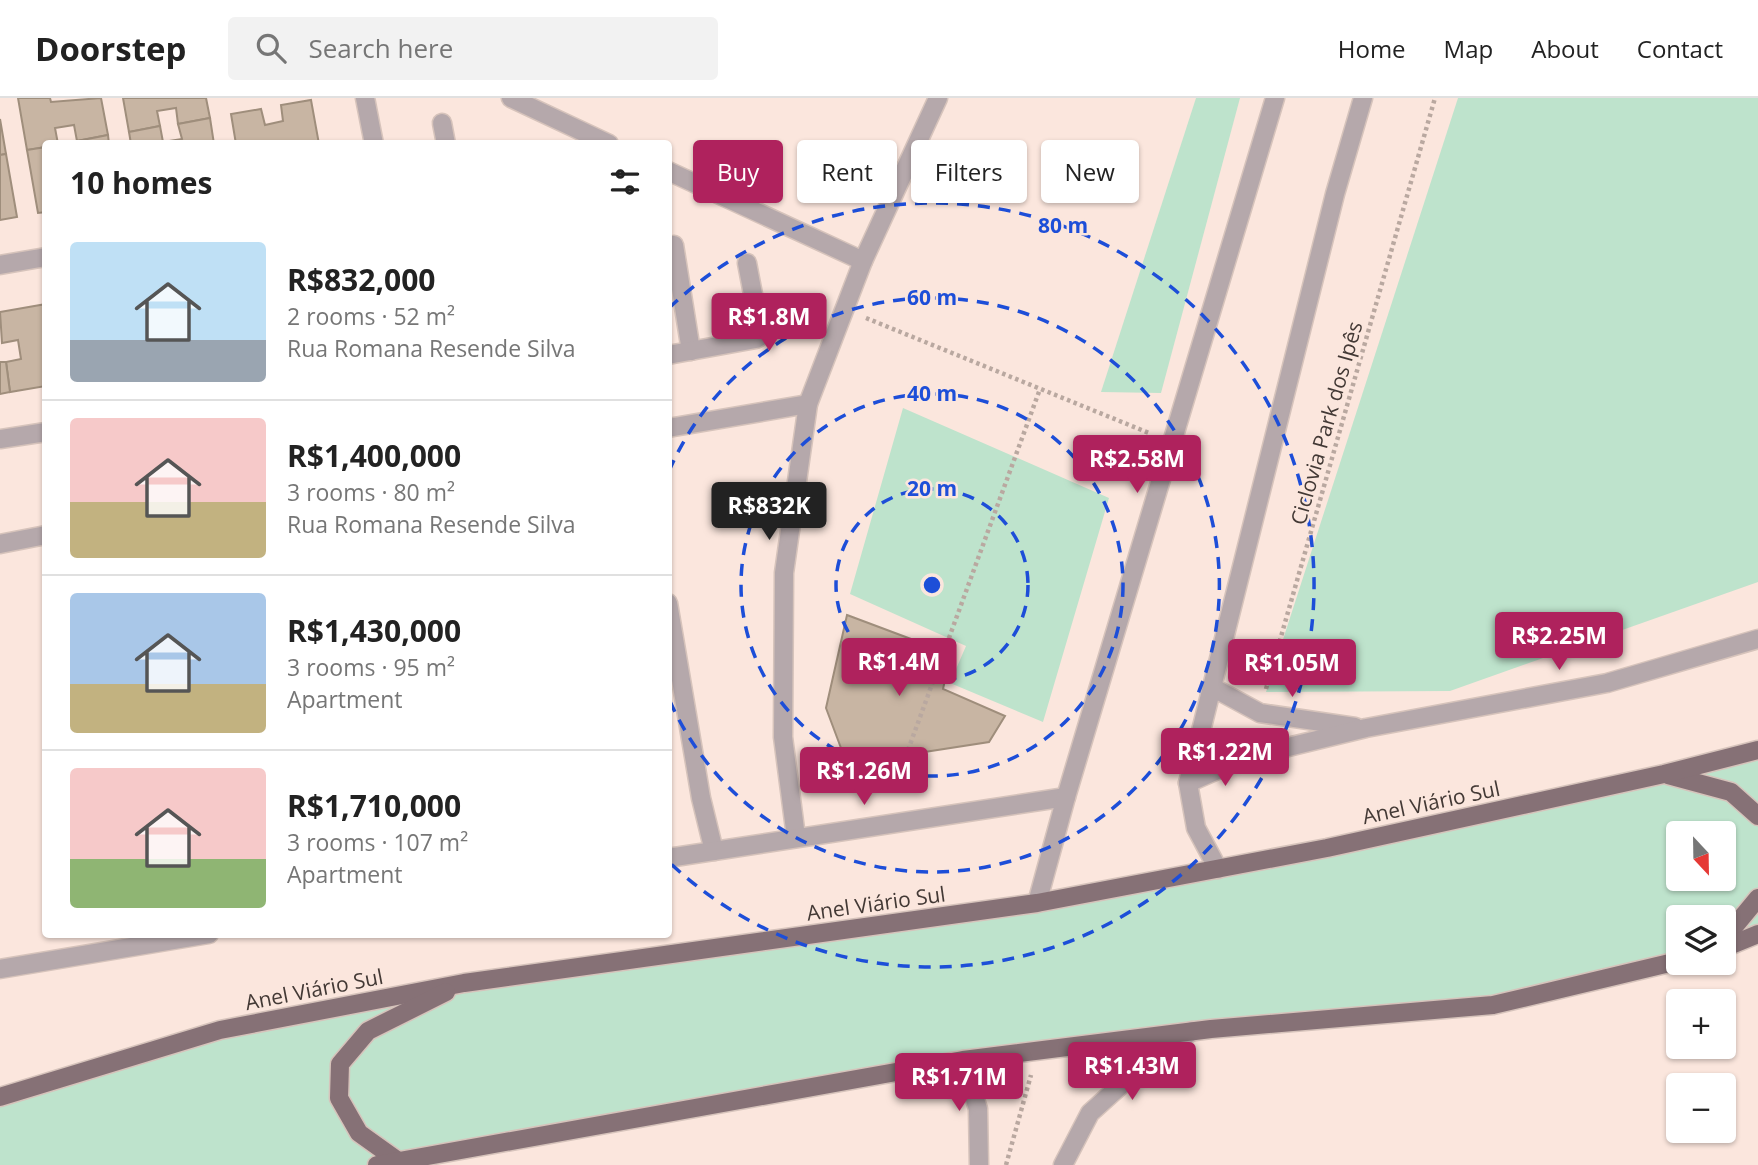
<!DOCTYPE html>
<html lang="en">
<head>
<meta charset="utf-8">
<style>
	body { margin:0; font-family:"Open Sans",sans-serif; background:#f2f2f2; color:#222; height:100vh; display:flex; flex-direction:column; font-size:26px; white-space:nowrap }
	* { box-sizing:border-box; margin:0 }
	p { font-size:23px; color:#767676 }
	.icon { flex:none; width:38px; height:38px; fill:none; stroke:currentColor; stroke-width:2; stroke-linecap:round; stroke-linejoin:round }
	.map { position:relative; flex:1; overflow:hidden }
	.side { position:absolute; left:42px; top:42px; width:630px; height:798px; display:flex; flex-direction:column; background:#fff; border-radius:7px; box-shadow:0 2px 5px #0004 }
	.side>* { flex:none }
	.top-card { position:absolute; left:693px; top:42px; width:665px; height:63px; display:flex; gap:14px }
	.needle { width:46px; rotate:158deg }
	.controls { position:absolute; left:1666px; top:723px; display:grid; gap:14px }
	.controls a { display:grid; place-items:center; width:70px; height:70px; border-radius:7px; background:#fff; box-shadow:0 2px 5px #0004; font-size:35px }
	.price { position:absolute; translate:-50% -60px; padding:0 16px; border-radius:7px; background:#af225d; color:#fff; font-size:23px; line-height:46px; filter:drop-shadow(0 2px 4px #0008) }
	.price::after { content:''; position:absolute; left:50%; top:42px; width:21px; height:16px; margin-left:-10px; background:inherit; clip-path:polygon(0 0,100% 0,50% 100%) }
	.price.on { background:#222; color:#fff }
	ul { padding:0; list-style:none }
	li { display:flex; align-items:center; gap:21px; height:175px; padding:0 28px }
	li+li { border-top:2px solid #e0e0e0 }
	li span { display:grid; place-items:center; flex:none; width:196px; height:140px; border-radius:7px; color:#555 }
	li>.icon { margin-inline-start:auto }
	span .icon { width:84px; height:84px; fill:#fffc; stroke-width:1 }
	li b { font-size:30px }
	h2 { display:flex; justify-content:space-between; align-items:center; height:84px; padding:0 28px; font-size:30px }
	.chip { padding:0 24px; border-radius:7px; background:#fff; box-shadow:0 2px 5px #0004; font-size:24px; line-height:63px }
	.chip.on { background:#af225d; color:#fff }
	header { display:flex; align-items:center; gap:42px; box-sizing:border-box; height:98px; padding:0 35px; background:#fff; border-bottom:2px solid #e0e0e0 }
	header strong { font-size:33px }
	nav { display:flex; gap:38px; margin-inline-start:auto; font-size:24px }
	.search { width:490px; height:63px; background:#f2f2f2; display:flex; align-items:center; gap:18px; box-sizing:border-box; padding:0 24px; border-radius:7px; color:#767676; font-size:26px }
	.map>svg:first-child { display:block }
	.green { fill:#bee3cc; fill-rule:evenodd }
	.building { fill:#c8b5a3; stroke:#9f8e7c; stroke-width:2 }
	.lines { fill:none; stroke-linecap:round; stroke-linejoin:round }
	.minor-casing { stroke:#d6c3bb; stroke-width:21 }
	.major-casing { stroke:#d6c3bb; stroke-width:21 }
	.path { stroke:#b9a8a0; stroke-width:4.5; stroke-dasharray:3.5 3.5; stroke-linecap:butt }
	.minor { stroke:#b5a8ab; stroke-width:18 }
	.major { stroke:#867176; stroke-width:18 }
	.ring { fill:none; stroke:#1d4ed8; stroke-width:3.5; stroke-dasharray:12 9 }
	.labels { text-anchor:middle; dominant-baseline:central; stroke-width:5; stroke-linejoin:round; paint-order:stroke }
	.street-label { font-size:21px; fill:#433935; stroke:#fbe6dd }
	.centre { fill:#1d4ed8; stroke:#fbe6dd; stroke-width:3.5 }
	.ring-label { font-size:21px; text-anchor:middle; font-weight:bold; fill:#1d4ed8; stroke:#fbe6dd; stroke-width:5; stroke-linejoin:round; paint-order:stroke }
</style>
</head>
<body>
<header>
<strong>Doorstep</strong>
<div class="search"><svg class="icon" aria-label="search" viewBox="0 0 24 24"><circle cx="10" cy="10" r="6"/><path d="M15 15l6 6"/></svg>Search here</div>
<nav><a>Home</a><a>Map</a><a>About</a><a>Contact</a></nav>
</header>
<div class="map">
<svg width="1758" height="1067" viewBox="0 0 1758 1067">
	<rect width="100%" height="100%" fill="#fbe6dd"/>
	<g class="green">
		<path d="M1196,0H1240L1161,295L1101,294Z"/>
		<path d="M1458,0H1758V484L1450,593L1266,594Z"/>
		<path d="M903,310L1109,400L1043,624L950,585L966,548L850,496Z"/>
		<path d="M1758,652V836L1724,850V819H1678V863L1493,907L1192,933L377,1067H0V997L220,932L464,885L1037,805ZM1678,735H1724V780H1678Z"/>
	</g>
	<g class="building">
		<path d="M18,0H50L51,4L101,0L108,37L77,43L74,27L55,30L58,46H46V49L27,52Z"/>
		<path d="M123,0H206L210,20L178,26L176,10L157,13L160,28L129,34Z"/>
		<path d="M311,2L319,46H236L231,16L261,11L265,27L283,23L281,7Z"/>
		<path d="M210,20L214,46H131L129,34L160,28L163,44L182,41L178,26Z"/>
		<path d="M0,21L6,56L0,57Z"/>
		<path d="M108,37L109,46H78L77,43Z"/>
		<path d="M46,49V114L38,115L27,52Z"/>
		<path d="M6,56L17,119L0,122V57Z"/>
		<path d="M46,206V288L10,294L6,264L21,261L18,242L2,245L0,214Z"/>
		<path d="M0,264H6L10,294L0,296Z"/>
		<path d="M847,517L951,556L943,591L1005,618L989,644L847,666L826,610Z"/>
	</g>
	<g class="lines">
		<defs>
			<g id="minor">
				<path d="M365,0L374,46"/>
				<path d="M511,0L609,46"/>
				<path d="M442,25L446,46"/>
				<path d="M668,73L863,163"/>
				<path d="M674,147L691,253"/>
				<path d="M0,167L46,159"/>
				<path d="M668,257L756,241L761,238L747,165"/>
				<path d="M668,330L808,306"/>
				<path d="M0,341L46,334"/>
				<path d="M0,446L46,437"/>
				<path d="M668,505L701,700L714,753"/>
				<path d="M1212,589L1260,615L1355,629"/>
				<path d="M1188,685L1247,659L1366,630L1607,585L1758,541"/>
				<path d="M796,739L783,639L784,475L808,306L863,163L938,0"/>
				<path d="M668,760L1066,699"/>
				<path d="M1218,771L1196,730L1188,685L1335,96L1363,0"/>
				<path d="M1037,805L1066,699L1275,0"/>
				<path d="M0,871L209,836"/>
				<path d="M963,962L978,1011L979,1067"/>
				<path d="M1063,1067L1090,1015L1141,969L1192,933"/>
			</g>
			<g id="major">
				<path d="M1668,677L1731,694L1758,718"/>
				<path d="M1724,841L1758,800"/>
				<path d="M1724,850L1758,836"/>
				<path d="M0,999L220,932L464,885L1037,805L1327,750L1664,676L1758,652"/>
				<path d="M401,1065L359,1035L339,1000L340,966L368,933L446,894"/>
				<path d="M377,1067L963,962L1211,931L1493,907L1678,863"/>
			</g>
		</defs>
		<use href="#minor" class="minor-casing"/>
		<use href="#major" class="major-casing"/>
		<g class="path">
			<path d="M866,220L1149,335"/>
			<path d="M1266,591L1435,0"/>
			<path d="M908,652L1040,291"/>
			<path d="M1006,1067L1031,977"/>
		</g>
		<use href="#minor" class="minor"/>
		<use href="#major" class="major"/>
	</g>
	<g class="ring">
		<circle cx="932" cy="487" r="96"/>
		<circle cx="932" cy="487" r="191"/>
		<path d="M669 373A287 287 0 1 1 669 601"/>
		<path d="M669 210A382 382 0 1 1 669 764"/>
	</g>
	<g class="labels">
		<g class="street-label">
			<text transform="translate(1326 325) rotate(-74)">Ciclovia Park dos Ipês</text>
			<text transform="translate(1431 704) rotate(-12)">Anel Viário Sul</text>
			<text transform="translate(876 805) rotate(-8)">Anel Viário Sul</text>
			<text transform="translate(314 891) rotate(-11)">Anel Viário Sul</text>
		</g>
	</g>
	<circle cx="932" cy="487" r="10" class="centre"/>
	<g class="ring-label">
		<text x="1063" y="135">80 m</text>
		<text x="932" y="207">60 m</text>
		<text x="932" y="303">40 m</text>
		<text x="932" y="398">20 m</text>
	</g>
</svg>
<div class="controls">
<a><svg class="needle" viewBox="-14 -14 28 28"><path d="M0-13l5 13h-10z" fill="#e53935"/><path d="M0 13l5-13h-10z" fill="#767676"/></svg></a>
<a><svg class="icon" aria-label="layers" viewBox="0 0 24 24"><path d="M12 4l9 5-9 5-9-5zM3 14l9 5 9-5"/></svg></a>
<a>+</a>
<a>−</a>
</div>
<b class="price" style="left:769px;top:255px">R$1.8M</b>
<b class="price" style="left:1137px;top:397px">R$2.58M</b>
<b class="price on" style="left:769px;top:444px">R$832K</b>
<b class="price" style="left:1559px;top:574px">R$2.25M</b>
<b class="price" style="left:899px;top:600px">R$1.4M</b>
<b class="price" style="left:1292px;top:601px">R$1.05M</b>
<b class="price" style="left:1225px;top:690px">R$1.22M</b>
<b class="price" style="left:864px;top:709px">R$1.26M</b>
<b class="price" style="left:1132px;top:1004px">R$1.43M</b>
<b class="price" style="left:959px;top:1015px">R$1.71M</b>
<div class="top-card">
<a class="chip on">Buy</a>
<a class="chip">Rent</a>
<a class="chip">Filters</a>
<a class="chip">New</a>
</div>
<section class="side">
<h2>10 homes<svg class="icon" aria-label="filters" viewBox="0 0 24 24"><path d="M4 7h16M4 17h16"/><circle cx="9" cy="7" r="2"/><circle cx="15" cy="17" r="2"/></svg></h2>
<ul>
<li><span style="background:linear-gradient(#bfe0f5 70%,#9aa5b1 0)"><svg class="icon" aria-label="home" viewBox="0 0 24 24"><path d="M3 11l9-7 9 7M6 9v11h12V9"/></svg></span><div><b>R$832,000</b><p>2 rooms · 52 m²</p><p>Rua Romana Resende Silva</p></div></li>
<li><span style="background:linear-gradient(#f6c9c9 60%,#c2b280 0)"><svg class="icon" aria-label="home" viewBox="0 0 24 24"><path d="M3 11l9-7 9 7M6 9v11h12V9"/></svg></span><div><b>R$1,400,000</b><p>3 rooms · 80 m²</p><p>Rua Romana Resende Silva</p></div></li>
<li><span style="background:linear-gradient(#a9c7e8 65%,#c2b280 0)"><svg class="icon" aria-label="home" viewBox="0 0 24 24"><path d="M3 11l9-7 9 7M6 9v11h12V9"/></svg></span><div><b>R$1,430,000</b><p>3 rooms · 95 m²</p><p>Apartment</p></div></li>
<li><span style="background:linear-gradient(#f6c9c9 65%,#8fb573 0)"><svg class="icon" aria-label="home" viewBox="0 0 24 24"><path d="M3 11l9-7 9 7M6 9v11h12V9"/></svg></span><div><b>R$1,710,000</b><p>3 rooms · 107 m²</p><p>Apartment</p></div></li>
</ul>
</section>
</div>
</body>
</html>
